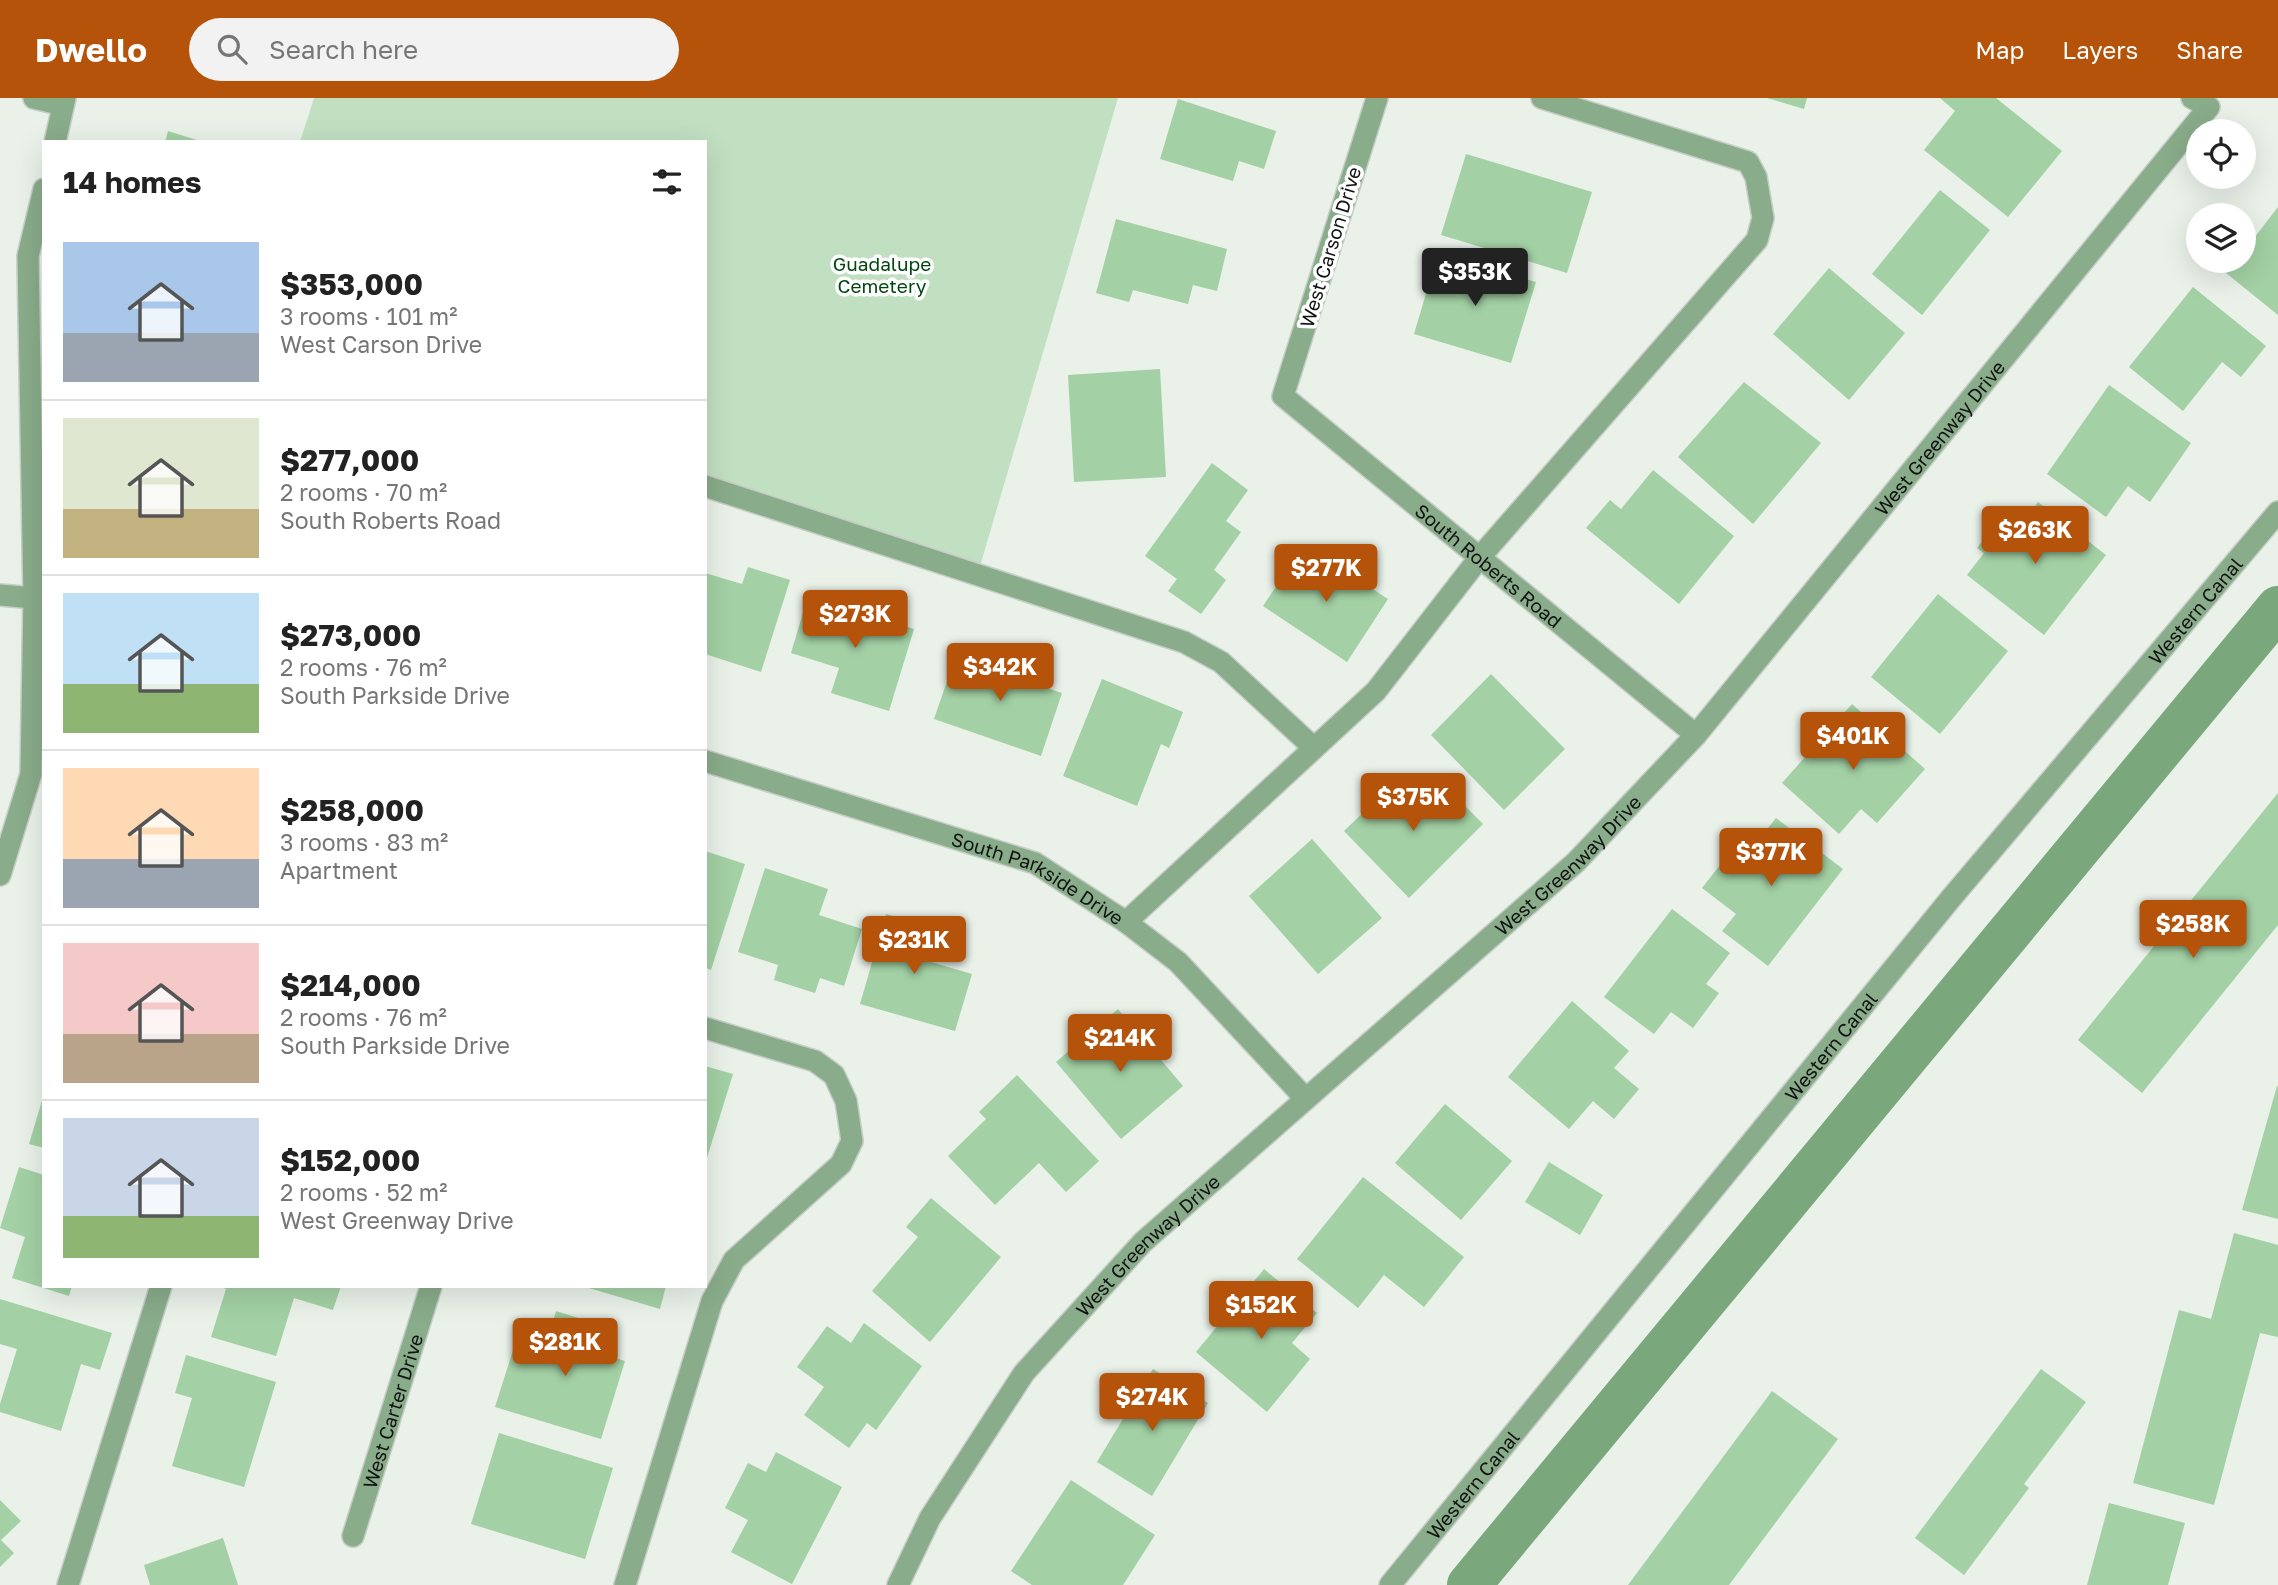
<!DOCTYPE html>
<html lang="en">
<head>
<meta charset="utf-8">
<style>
	body { margin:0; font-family:"Golos Text",sans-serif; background:#f2f2f2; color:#222; height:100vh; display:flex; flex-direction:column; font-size:26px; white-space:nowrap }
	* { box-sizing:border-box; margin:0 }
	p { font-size:23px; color:#767676 }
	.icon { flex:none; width:38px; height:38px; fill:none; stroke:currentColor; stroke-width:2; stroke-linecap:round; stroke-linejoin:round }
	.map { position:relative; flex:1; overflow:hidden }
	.panel { position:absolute; left:42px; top:42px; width:665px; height:1148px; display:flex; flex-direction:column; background:#fff; border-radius:0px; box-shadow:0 7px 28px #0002 }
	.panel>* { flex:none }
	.buttons { position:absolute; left:2186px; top:21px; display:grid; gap:14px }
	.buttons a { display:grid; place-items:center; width:70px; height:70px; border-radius:50%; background:#fff; box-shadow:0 7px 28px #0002; font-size:35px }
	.price { position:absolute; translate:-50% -60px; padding:0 16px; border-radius:7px; background:#b45309; color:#fff; font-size:23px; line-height:46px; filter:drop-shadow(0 2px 4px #0008) }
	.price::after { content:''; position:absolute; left:50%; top:42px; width:21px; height:16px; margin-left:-10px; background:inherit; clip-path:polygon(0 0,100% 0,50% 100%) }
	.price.active { background:#222; color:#fff }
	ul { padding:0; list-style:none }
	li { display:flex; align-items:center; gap:21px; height:175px; padding:0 21px }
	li+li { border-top:2px solid #e0e0e0 }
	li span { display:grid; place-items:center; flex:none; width:196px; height:140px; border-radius:0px; color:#555 }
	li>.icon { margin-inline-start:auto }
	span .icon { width:84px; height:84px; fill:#fffc; stroke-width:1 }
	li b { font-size:30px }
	h2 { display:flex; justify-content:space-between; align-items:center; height:84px; padding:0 21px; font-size:30px }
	header { display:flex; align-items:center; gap:42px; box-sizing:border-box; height:98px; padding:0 35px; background:#b45309; color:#fff }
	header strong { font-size:33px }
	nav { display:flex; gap:38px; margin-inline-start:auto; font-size:24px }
	.search { width:490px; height:63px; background:#f2f2f2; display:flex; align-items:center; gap:18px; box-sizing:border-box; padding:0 24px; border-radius:38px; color:#767676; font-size:26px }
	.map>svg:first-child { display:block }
	.green { fill:#c1dfc1 }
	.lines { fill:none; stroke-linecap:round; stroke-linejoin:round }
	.canal { stroke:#7ba77d; stroke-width:44 }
	.building { fill:#a3d0a4 }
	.minor-casing { stroke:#c6cdc6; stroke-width:24 }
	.minor { stroke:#89ac8a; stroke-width:21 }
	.labels { text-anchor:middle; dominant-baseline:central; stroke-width:7; stroke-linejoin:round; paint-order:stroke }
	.street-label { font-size:19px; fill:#111311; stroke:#fff }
	.park-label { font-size:19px; fill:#004810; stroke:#fff }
</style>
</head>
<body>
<header>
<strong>Dwello</strong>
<div class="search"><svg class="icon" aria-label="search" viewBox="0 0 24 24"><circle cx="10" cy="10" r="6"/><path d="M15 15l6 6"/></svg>Search here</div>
<nav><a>Map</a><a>Layers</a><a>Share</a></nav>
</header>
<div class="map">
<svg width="2278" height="1487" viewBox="0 0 2278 1487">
	<rect width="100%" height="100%" fill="#e9f1e9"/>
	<path class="green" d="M314,0H1118L980,468L705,377V44H300Z"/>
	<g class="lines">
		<path class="canal" d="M1469,1487L2278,510"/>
	</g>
	<g class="building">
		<path d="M1767,0H1807L1804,11Z"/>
		<path d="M1940,0H1996L2062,53L2008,119L1924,52L1955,13Z"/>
		<path d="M1178,1L1276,33L1264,71L1239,63L1233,83L1160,61Z"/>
		<path d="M168,33L200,43V44H165Z"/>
		<path d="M1466,56L1592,94L1567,175L1441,137Z"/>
		<path d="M1940,92L1990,132L1922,217L1872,176Z"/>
		<path d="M2278,109V217L2226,175L2235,163H2244V153Z"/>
		<path d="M1116,121L1227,151L1217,193L1193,187L1188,206L1133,192L1129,204L1096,195Z"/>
		<path d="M1438,155L1536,184L1511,265L1414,236Z"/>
		<path d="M1829,170L1905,235L1849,302L1773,236Z"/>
		<path d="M2193,189L2266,248L2241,279L2222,264L2183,313L2129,269Z"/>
		<path d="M1160,271L1166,379L1074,384L1068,277Z"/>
		<path d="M1744,284L1821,345L1753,426L1678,359Z"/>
		<path d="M2109,287L2191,345L2150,404L2128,388L2106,419L2047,376Z"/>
		<path d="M1212,365L1248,392L1226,423L1241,434L1214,472L1226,482L1201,516L1168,493L1177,481L1145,458Z"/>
		<path d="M1653,372L1734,438L1679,506L1586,430L1610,402L1621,411Z"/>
		<path d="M2038,404L2106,457L2044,537L1967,477L1984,455L1977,450L2003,416L2019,429Z"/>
		<path d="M1301,451L1331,470L1334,466L1388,501L1347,564L1263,508Z"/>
		<path d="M748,469L790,482L761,574L705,556V475L742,486Z"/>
		<path d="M1938,496L2008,553L1940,636L1871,579Z"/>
		<path d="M808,498L914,531L889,613L831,595L839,570L791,555Z"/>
		<path d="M956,557L1005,573L1009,559L1047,571L1041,588L1062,595L1041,658L934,621Z"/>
		<path d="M1491,576L1565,651L1504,712L1431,637Z"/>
		<path d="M1102,581L1183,614L1169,650L1161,646L1137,708L1063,678Z"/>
		<path d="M1852,606L1925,671L1877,725L1861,711L1839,736L1782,685Z"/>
		<path d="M1397,682L1420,704L1441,684L1483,726L1409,800L1344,733Z"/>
		<path d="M2278,695V827L2142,995L2078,942Z"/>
		<path d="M1776,720L1843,771L1768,868L1722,833L1736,816L1702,790L1745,735L1757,744Z"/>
		<path d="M1312,741L1382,820L1318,876L1249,798Z"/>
		<path d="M705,753L745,766L711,872L705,870Z"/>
		<path d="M765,770L828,791L819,817L862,831L844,888L820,880L815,895L774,882L778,867L738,854Z"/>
		<path d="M1672,811L1730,855L1706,886L1719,895L1693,930L1671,914L1654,936L1604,899Z"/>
		<path d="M886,816L940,831L931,864L972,876L955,933L860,906Z"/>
		<path d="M1572,903L1629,953L1614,970L1639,991L1614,1021L1593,1003L1569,1031L1508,979Z"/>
		<path d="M1118,911L1183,988L1121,1041L1056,964Z"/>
		<path d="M705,968L733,976L706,1063L705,1062Z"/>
		<path d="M1017,977L1099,1063L1066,1094L1039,1065L995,1107L948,1058L986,1021L979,1014Z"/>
		<path d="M2277,988H2278V1121L2242,1112Z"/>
		<path d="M43,999H44V1050L29,1046Z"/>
		<path d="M1445,1006L1512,1063L1461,1122L1395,1065Z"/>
		<path d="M1549,1064L1603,1097L1580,1137L1525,1104Z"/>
		<path d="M19,1069L44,1077V1188H72L69,1198L12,1180L25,1139L0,1130Z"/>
		<path d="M1363,1079L1464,1159L1424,1209L1384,1177L1358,1210L1297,1161Z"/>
		<path d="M931,1100L1001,1159L930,1244L872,1193L918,1139L906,1129Z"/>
		<path d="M2234,1135L2278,1147V1239L2260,1235L2214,1407L2133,1385L2179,1212L2211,1221Z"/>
		<path d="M1264,1171L1317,1215L1292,1245L1310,1261L1267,1314L1196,1254Z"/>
		<path d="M219,1188H341L333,1212L294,1200L276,1258L211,1239L226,1191Z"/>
		<path d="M582,1188H666L660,1211Z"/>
		<path d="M0,1201L112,1235L100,1272L81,1266L61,1333L0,1314V1306L17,1251L0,1246Z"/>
		<path d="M556,1213L614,1231L606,1257L625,1263L601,1341L495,1309L515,1246L544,1255Z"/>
		<path d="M864,1225L922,1268L876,1332L867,1325L849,1350L804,1317L824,1289L797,1269L827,1228L851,1245Z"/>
		<path d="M186,1257L276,1284L244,1389L172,1368L192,1300L175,1295Z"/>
		<path d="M1153,1271L1208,1305L1152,1398L1097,1364Z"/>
		<path d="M2041,1271L2086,1304L2024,1386L2029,1390L1964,1477L1915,1440Z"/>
		<path d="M1772,1293L1838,1341L1729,1487H1628Z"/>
		<path d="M499,1335L613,1370L585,1461L471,1426Z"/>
		<path d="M776,1354L842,1389L792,1486L731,1454L748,1422L725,1410L748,1365L766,1374Z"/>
		<path d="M1071,1382L1155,1437L1123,1487H1032L1011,1473Z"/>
		<path d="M0,1402L21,1423L1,1442L14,1455L0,1469Z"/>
		<path d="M2109,1405L2185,1425L2168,1487H2087Z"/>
		<path d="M223,1440L238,1487H150L144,1467Z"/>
	</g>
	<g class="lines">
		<defs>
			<g id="minor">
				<path d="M34,0L63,7"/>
				<path id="s1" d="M1377,0L1283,298L1696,637"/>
				<path d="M55,44L65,0"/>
				<path d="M705,388L1184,544L1221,564L1314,650"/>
				<path d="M0,497L44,501"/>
				<path id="s2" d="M705,663L1035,765L1126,824L1178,864L1305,1000"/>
				<path d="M0,777L31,676L34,500L28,158L44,91"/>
				<path d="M1126,824L1376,593L1480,459L1757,142L1763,120L1756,79L1748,64L1542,0"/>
				<path id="s3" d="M353,1438L431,1188"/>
				<path d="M68,1487L161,1188"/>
				<path d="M625,1487L712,1203L734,1162L841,1066L852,1043L846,1003L834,977L815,963L705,930"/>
				<path id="s4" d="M898,1487L930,1420L1024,1275L1143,1144L1576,764L1696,637L2209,9L2192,0"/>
				<path id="s5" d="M1390,1487L1952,799L2278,414"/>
			</g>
		</defs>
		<use href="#minor" class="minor-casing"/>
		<use href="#minor" class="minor"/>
	</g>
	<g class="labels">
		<g class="street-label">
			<text transform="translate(1330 149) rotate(-73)">West Carson Drive</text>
			<text stroke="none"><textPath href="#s4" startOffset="1559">West Greenway Drive</textPath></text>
			<text stroke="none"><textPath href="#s1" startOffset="579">South Roberts Road</textPath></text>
			<text stroke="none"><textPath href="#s5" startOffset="1264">Western Canal</textPath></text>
			<text stroke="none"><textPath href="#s4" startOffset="992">West Greenway Drive</textPath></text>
			<text stroke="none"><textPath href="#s2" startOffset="354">South Parkside Drive</textPath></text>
			<text stroke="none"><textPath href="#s5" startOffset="696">Western Canal</textPath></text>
			<text stroke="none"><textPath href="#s4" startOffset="425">West Greenway Drive</textPath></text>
			<text stroke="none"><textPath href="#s3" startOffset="131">West Carter Drive</textPath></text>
			<text stroke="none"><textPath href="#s5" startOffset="130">Western Canal</textPath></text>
		</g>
		<g class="park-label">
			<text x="882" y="165">Guadalupe<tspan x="882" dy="22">Cemetery</tspan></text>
		</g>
	</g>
</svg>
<div class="buttons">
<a><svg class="icon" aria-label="locate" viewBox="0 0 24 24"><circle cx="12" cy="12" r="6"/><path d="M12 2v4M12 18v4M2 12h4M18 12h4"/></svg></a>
<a><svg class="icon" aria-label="layers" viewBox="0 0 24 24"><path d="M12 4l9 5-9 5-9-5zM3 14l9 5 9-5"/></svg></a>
</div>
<b class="price active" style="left:1475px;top:210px">$353K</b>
<b class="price" style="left:2035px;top:468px">$263K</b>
<b class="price" style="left:1326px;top:506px">$277K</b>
<b class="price" style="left:855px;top:552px">$273K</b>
<b class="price" style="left:1000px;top:605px">$342K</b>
<b class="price" style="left:1853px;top:674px">$401K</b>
<b class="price" style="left:1413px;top:735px">$375K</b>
<b class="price" style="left:1771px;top:790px">$377K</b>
<b class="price" style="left:2193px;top:862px">$258K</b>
<b class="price" style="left:914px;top:878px">$231K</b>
<b class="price" style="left:1120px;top:976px">$214K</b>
<b class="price" style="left:1261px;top:1243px">$152K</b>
<b class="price" style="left:565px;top:1280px">$281K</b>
<b class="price" style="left:1152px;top:1335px">$274K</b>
<section class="panel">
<h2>14 homes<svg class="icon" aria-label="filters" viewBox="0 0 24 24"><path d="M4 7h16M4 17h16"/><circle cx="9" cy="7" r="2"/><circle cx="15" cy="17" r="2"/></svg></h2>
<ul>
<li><span style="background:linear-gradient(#a9c7e8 65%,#9aa5b1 0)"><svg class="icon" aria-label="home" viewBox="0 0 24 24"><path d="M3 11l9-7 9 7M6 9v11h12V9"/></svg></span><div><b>$353,000</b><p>3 rooms · 101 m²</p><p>West Carson Drive</p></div></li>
<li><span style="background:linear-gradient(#dfe7d0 65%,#c2b280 0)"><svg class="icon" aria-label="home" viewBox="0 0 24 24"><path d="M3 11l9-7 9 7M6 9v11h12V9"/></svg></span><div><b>$277,000</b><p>2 rooms · 70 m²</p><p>South Roberts Road</p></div></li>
<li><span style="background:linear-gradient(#bfe0f5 65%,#8fb573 0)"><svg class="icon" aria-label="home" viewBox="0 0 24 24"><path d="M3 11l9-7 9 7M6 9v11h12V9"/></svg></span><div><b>$273,000</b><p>2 rooms · 76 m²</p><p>South Parkside Drive</p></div></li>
<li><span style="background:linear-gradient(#ffd9b3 65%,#9aa5b1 0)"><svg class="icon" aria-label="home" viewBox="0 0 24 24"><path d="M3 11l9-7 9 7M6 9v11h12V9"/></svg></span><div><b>$258,000</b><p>3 rooms · 83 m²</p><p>Apartment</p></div></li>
<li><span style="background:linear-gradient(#f6c9c9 65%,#b9a48a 0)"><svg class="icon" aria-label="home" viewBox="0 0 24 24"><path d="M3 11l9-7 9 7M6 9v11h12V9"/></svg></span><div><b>$214,000</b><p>2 rooms · 76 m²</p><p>South Parkside Drive</p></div></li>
<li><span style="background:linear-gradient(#c9d6e8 70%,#8fb573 0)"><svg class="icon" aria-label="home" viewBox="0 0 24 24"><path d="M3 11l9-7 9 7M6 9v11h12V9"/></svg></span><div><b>$152,000</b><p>2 rooms · 52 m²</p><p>West Greenway Drive</p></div></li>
</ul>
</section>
</div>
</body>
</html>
